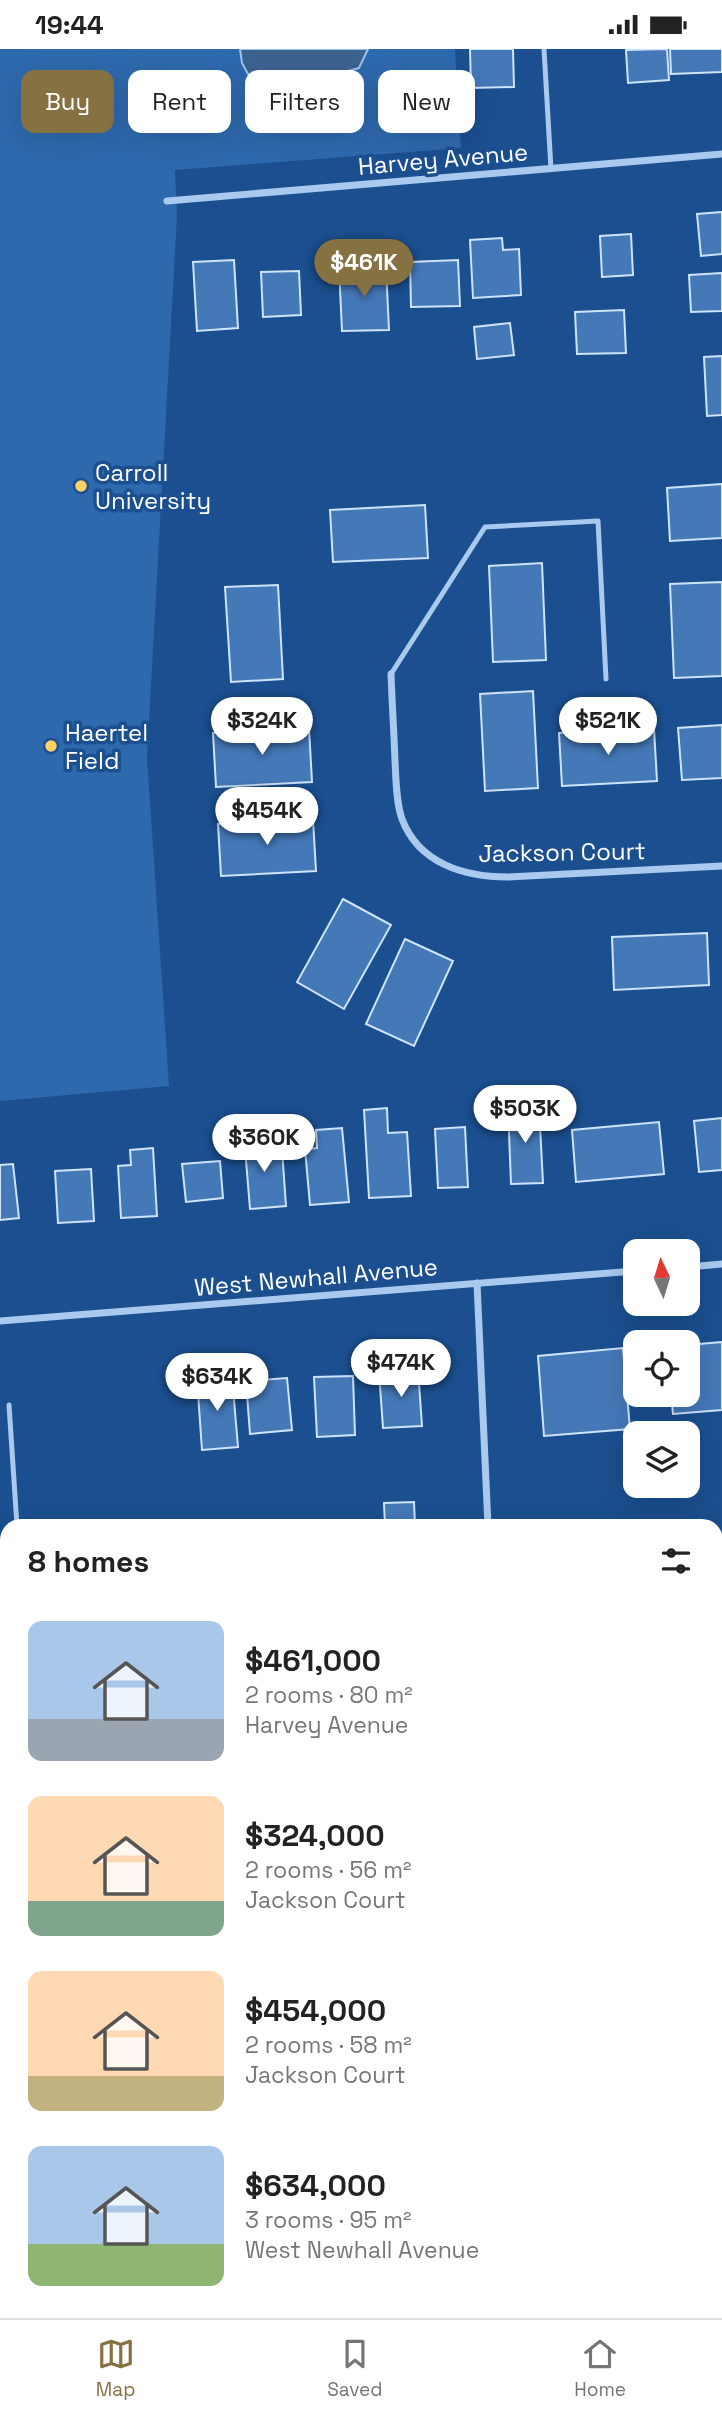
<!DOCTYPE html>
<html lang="en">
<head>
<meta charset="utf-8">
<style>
	body { margin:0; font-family:"Space Grotesk",sans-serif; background:#f6f6f6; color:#222; height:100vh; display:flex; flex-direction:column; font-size:26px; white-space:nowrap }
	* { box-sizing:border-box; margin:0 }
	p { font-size:23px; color:#767676 }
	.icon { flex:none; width:38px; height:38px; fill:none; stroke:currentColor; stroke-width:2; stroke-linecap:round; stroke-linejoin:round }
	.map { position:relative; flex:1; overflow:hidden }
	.panel { position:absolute; left:0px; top:1470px; width:723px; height:800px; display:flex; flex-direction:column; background:#fff; border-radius:21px 21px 0 0; box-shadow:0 7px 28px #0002 }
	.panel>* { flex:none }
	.top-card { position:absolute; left:21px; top:21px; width:681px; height:63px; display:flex; gap:14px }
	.needle { width:46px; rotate:356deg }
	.fabs { position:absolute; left:623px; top:1190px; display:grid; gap:14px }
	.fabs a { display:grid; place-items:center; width:77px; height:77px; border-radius:14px; background:#fff; box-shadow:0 7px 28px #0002; font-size:35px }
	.price { position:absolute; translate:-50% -60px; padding:0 16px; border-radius:24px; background:#fff; color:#222; font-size:23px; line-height:46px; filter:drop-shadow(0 2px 4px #0008) }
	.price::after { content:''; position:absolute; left:50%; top:42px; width:21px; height:16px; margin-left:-10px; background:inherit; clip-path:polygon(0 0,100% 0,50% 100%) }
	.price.active { background:#857141; color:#fff }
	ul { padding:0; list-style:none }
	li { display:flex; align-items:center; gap:21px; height:175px; padding:0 28px }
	li span { display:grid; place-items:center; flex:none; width:196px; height:140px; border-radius:14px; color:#555 }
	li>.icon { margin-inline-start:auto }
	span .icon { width:84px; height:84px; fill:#fffc; stroke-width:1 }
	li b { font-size:30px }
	h2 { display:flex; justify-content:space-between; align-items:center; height:84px; padding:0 28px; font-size:30px }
	.tag { padding:0 24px; border-radius:14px; background:#fff; box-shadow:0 7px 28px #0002; font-size:24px; line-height:63px }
	.tag.active { background:#857141; color:#fff }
	.status { display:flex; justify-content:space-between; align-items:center; height:49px; padding:0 35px; background:#fff; direction:ltr }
	.status svg { height:19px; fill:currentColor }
	.menu { display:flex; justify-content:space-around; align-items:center; height:98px; border-top:2px solid #e0e0e0; background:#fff; font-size:19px; color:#767676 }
	.menu a { display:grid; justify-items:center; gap:4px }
	.menu .active { color:#857141 }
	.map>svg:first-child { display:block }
	.green { fill:#2e69ad }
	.water { fill:#3c6290; stroke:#9cc4f0; stroke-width:2 }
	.building { fill:#4478b7; stroke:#cfe3fa; stroke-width:2 }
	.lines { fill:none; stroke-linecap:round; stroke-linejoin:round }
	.service { stroke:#a9c9ee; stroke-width:5 }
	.minor { stroke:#a9c9ee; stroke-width:7 }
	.poi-dot { fill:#ffd166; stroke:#1b4f8f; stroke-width:2.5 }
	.labels { text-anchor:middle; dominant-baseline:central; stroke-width:7; stroke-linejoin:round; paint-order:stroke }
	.street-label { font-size:24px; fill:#fff; stroke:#1b4f8f }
	.poi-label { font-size:24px; fill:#fff; stroke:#1b4f8f; text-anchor:start }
</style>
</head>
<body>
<div class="status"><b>19:44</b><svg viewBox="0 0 49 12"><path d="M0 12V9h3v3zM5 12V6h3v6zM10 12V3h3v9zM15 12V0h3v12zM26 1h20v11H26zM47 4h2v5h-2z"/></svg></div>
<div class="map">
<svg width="722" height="2269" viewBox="0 0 722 2269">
	<rect width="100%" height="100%" fill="#1b4f8f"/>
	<path class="green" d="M0,0H455L461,99L175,121L177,167L147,708L169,1037L0,1052Z"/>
	<path class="water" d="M240,0H368L359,19C324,30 284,32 248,25L242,14Z"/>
	<g class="building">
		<path d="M470,0H513L514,38L471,39Z"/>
		<path d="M667,0L669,31L628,34L626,1Z"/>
		<path d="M670,0H722V23L671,25Z"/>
		<path d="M722,163V205L701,207L697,165Z"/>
		<path d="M631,185L633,226L602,228L600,187Z"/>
		<path d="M502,189L503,201L519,200L521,246L473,249L470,191Z"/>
		<path d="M234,211L238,279L197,282L193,213Z"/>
		<path d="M458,211L460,257L411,258L410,213Z"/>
		<path d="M386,218L389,281L342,282L339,219Z"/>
		<path d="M299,222L301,266L263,268L261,223Z"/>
		<path d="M722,224V262L691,263L689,226Z"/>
		<path d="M624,261L626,304L577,305L575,263Z"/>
		<path d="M510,274L514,306L477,310L474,278Z"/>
		<path d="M722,307V366L707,367L704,308Z"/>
		<path d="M722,435V489L670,492L667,439Z"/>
		<path d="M425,456L428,509L333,513L330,461Z"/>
		<path d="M542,514L546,611L493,613L489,517Z"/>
		<path d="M722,533V627L674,629L670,535Z"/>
		<path d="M278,536L283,630L231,633L225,538Z"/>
		<path d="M533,642L538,739L485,742L480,645Z"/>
		<path d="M722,676V729L682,731L678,679Z"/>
		<path d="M309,679L312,733L216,738L213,684Z"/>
		<path d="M654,680L657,732L562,737L559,684Z"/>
		<path d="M313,770L316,822L221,827L218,775Z"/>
		<path d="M343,850L391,876L344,960L297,933Z"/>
		<path d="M707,884L709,936L614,941L612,888Z"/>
		<path d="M405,890L453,912L414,997L366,975Z"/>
		<path d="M539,1057L543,1134L511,1135L508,1058Z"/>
		<path d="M387,1059L388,1084L407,1083L411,1147L369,1149L364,1061Z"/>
		<path d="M722,1069V1121L699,1123L694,1072Z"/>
		<path d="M659,1073L664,1125L576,1133L572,1081Z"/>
		<path d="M465,1078L468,1138L438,1139L435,1080Z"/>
		<path d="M342,1079L349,1153L310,1156L305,1100L317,1099L316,1081Z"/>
		<path d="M265,1085L266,1101L282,1100L286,1157L250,1160L244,1087Z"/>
		<path d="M153,1099L157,1167L121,1169L118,1117L131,1116L130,1101Z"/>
		<path d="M220,1112L223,1149L186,1153L182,1115Z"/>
		<path d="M13,1115L19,1169L0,1171V1116Z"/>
		<path d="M91,1120L94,1172L58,1174L55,1122Z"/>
		<path d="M722,1293V1361L673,1365L671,1346H688V1296Z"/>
		<path d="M623,1299L630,1380L544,1387L538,1307Z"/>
		<path d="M418,1320L422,1377L383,1379L379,1323Z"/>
		<path d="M232,1327L238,1398L202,1401L197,1330Z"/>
		<path d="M353,1327L355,1386L317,1388L314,1328Z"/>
		<path d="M287,1329L292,1381L250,1385L246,1332Z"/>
		<path d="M414,1453L415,1477H385L384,1454Z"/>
		<path d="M7,1577V1758L0,1759V1578Z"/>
		<path d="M7,1780V1926H0V1781Z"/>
		<path d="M722,2085V2129H716V2086Z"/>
		<path d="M7,2140V2186L4,2141Z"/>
	</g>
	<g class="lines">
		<g class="service">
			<path d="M544,0L551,120"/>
			<path d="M391,625L485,478L598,472L606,630"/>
			<path d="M9,1356L17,1477"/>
			<path d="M716,1491H722"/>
			<path d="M0,1557L7,1556"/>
			<path d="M0,1965L7,1964"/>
			<path d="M716,1969H722"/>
			<path d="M280,2263V2269"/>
		</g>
		<g class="minor">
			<path d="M167,152L722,105"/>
			<path d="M391,625C392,654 394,683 395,712C396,730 396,753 402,770C419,815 465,828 508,828L722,817"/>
			<path d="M688,1218L722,1215"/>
			<path d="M477,1234L488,1477"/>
			<path d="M0,1272L635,1222"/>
			<path d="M716,1723L722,1722"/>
			<path d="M716,2214H722"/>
			<path d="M0,2263L7,2262"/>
			<path d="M527,2263V2269"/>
		</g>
	</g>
	<g class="poi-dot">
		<circle cx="81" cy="437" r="7"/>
		<circle cx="51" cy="697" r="7"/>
	</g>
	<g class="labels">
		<g class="street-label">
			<text transform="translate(443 110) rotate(-5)">Harvey Avenue</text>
			<text transform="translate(562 803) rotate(-1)">Jackson Court</text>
			<text transform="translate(316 1228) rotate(-5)">West Newhall Avenue</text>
		</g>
		<g class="poi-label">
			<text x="95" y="423">Carroll<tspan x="95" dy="28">University</tspan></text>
			<text x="65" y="683">Haertel<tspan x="65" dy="28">Field</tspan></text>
		</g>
	</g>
</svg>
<div class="fabs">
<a><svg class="needle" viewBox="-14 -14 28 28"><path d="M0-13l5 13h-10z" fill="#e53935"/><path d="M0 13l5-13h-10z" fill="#767676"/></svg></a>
<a><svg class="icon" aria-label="locate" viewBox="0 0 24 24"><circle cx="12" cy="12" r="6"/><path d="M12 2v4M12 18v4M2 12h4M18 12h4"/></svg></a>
<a><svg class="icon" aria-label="layers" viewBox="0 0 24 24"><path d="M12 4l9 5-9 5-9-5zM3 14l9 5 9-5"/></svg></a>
</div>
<b class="price active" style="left:364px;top:250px">$461K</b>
<b class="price" style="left:262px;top:708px">$324K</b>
<b class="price" style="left:608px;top:708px">$521K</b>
<b class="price" style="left:267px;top:798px">$454K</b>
<b class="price" style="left:525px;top:1096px">$503K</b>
<b class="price" style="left:264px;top:1125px">$360K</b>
<b class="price" style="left:401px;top:1350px">$474K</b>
<b class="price" style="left:217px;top:1364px">$634K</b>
<div class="top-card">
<a class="tag active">Buy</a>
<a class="tag">Rent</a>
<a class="tag">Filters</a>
<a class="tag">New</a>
</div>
<section class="panel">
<h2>8 homes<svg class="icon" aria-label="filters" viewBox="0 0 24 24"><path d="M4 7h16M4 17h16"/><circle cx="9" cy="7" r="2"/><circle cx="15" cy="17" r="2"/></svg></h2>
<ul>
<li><span style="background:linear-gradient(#a9c7e8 70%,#9aa5b1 0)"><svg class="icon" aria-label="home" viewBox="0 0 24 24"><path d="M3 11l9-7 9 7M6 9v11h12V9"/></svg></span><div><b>$461,000</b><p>2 rooms · 80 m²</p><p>Harvey Avenue</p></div></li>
<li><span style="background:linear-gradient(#ffd9b3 75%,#7fa58c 0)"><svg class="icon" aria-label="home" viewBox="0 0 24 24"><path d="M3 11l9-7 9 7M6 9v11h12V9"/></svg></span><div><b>$324,000</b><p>2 rooms · 56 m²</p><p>Jackson Court</p></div></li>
<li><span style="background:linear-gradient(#ffd9b3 75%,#c2b280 0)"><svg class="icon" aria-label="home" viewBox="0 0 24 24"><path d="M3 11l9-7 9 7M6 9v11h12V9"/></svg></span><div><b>$454,000</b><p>2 rooms · 58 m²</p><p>Jackson Court</p></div></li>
<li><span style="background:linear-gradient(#a9c7e8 70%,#8fb573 0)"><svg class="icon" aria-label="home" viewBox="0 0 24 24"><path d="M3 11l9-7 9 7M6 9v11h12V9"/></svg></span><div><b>$634,000</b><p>3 rooms · 95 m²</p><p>West Newhall Avenue</p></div></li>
</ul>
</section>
</div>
<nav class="menu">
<a class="active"><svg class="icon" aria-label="map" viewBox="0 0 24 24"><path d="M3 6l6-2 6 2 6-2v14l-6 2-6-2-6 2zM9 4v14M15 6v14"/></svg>Map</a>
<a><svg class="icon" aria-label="saved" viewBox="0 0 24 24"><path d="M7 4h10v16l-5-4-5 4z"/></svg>Saved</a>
<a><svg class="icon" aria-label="home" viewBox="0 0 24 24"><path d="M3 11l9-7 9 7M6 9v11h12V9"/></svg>Home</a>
</nav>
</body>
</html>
